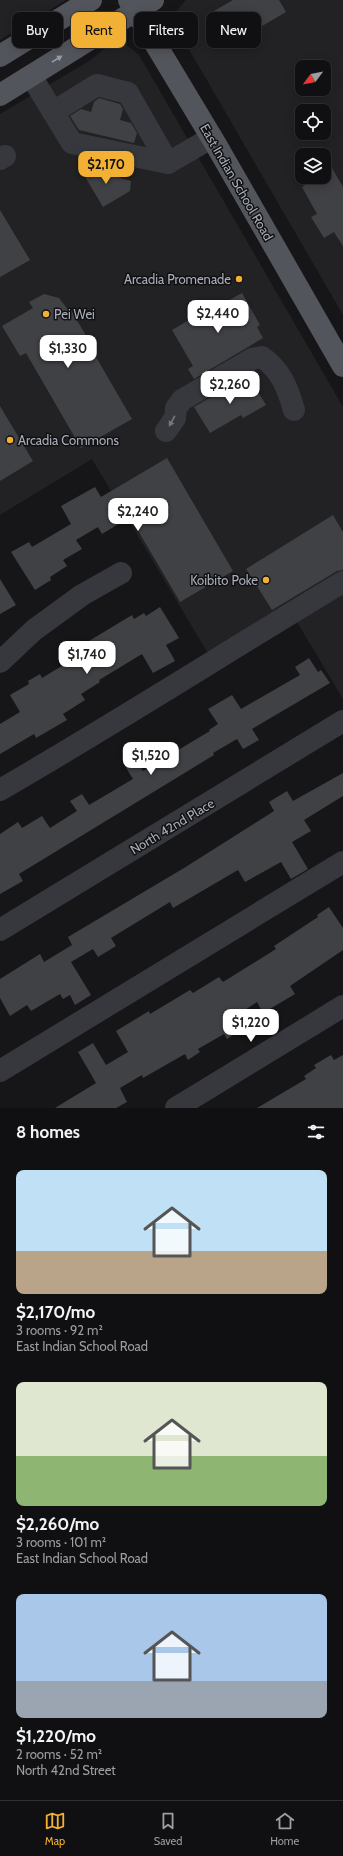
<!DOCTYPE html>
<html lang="en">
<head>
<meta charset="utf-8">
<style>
	body { margin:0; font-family:Cabin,sans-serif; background:#19191b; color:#f1f3f6; height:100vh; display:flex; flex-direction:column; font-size:15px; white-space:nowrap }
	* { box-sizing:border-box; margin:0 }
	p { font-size:13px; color:#9c9d9f }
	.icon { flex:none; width:22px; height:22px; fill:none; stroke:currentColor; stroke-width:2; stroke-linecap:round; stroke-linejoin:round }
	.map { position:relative; height:1108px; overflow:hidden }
	.details { display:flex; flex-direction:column; background:#101012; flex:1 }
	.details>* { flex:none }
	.hud { position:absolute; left:12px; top:12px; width:319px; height:36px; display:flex; gap:8px }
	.needle { width:26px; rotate:238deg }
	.controls { position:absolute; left:295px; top:60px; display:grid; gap:8px }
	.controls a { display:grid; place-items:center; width:36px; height:36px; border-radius:8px; background:#101012; box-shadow:0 2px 10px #0003,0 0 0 1px #303032; font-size:20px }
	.price { position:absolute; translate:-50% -34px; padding:0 9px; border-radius:8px; background:#fff; color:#222; font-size:13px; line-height:26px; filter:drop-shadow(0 1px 2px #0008) }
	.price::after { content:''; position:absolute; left:50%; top:24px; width:12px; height:9px; margin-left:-6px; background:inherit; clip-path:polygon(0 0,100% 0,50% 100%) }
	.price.active { background:#f2b134; color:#111 }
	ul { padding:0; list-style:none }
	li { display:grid; align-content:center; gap:8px; height:212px; padding:0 16px }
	li span { display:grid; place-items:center; height:124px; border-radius:8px; color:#555 }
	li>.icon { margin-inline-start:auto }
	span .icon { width:72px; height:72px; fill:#fffc; stroke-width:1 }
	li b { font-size:17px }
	h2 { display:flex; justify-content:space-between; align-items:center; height:48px; padding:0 16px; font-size:17px }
	.chip { padding:0 14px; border-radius:8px; background:#101012; box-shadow:0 2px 10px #0003,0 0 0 1px #303032; font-size:14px; line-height:36px }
	.chip.active { background:#f2b134; color:#111 }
	.tabs { display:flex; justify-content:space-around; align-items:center; height:56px; border-top:1px solid #303032; background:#101012; font-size:11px; color:#9c9d9f }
	.tabs a { display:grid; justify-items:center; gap:2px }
	.tabs .active { color:#f2b134 }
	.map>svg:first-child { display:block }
	.built { fill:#222225; fill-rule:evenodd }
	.building { fill:#404145 }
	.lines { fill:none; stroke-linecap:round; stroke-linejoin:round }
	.minor { stroke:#37383d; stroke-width:22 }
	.major { stroke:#53555c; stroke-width:22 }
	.oneway { fill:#979ba6 }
	.oneway2 { fill:#757881 }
	.poi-dot { fill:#f2b134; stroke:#111113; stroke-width:1.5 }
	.labels { text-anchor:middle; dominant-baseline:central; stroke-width:3; stroke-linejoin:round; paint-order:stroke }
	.street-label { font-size:13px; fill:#a8adb8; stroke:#111113 }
	.poi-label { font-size:13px; fill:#a8adb8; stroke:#111113; text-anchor:end }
</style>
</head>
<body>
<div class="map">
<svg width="343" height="1108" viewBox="0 0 343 1108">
	<rect width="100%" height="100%" fill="#161618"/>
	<g class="built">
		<path d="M0,0H66L0,40Z"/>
		<path d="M186,0H343V315L176,27L175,13ZM302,67H324V89H302ZM302,111H324V133H302ZM302,155H324V177H302Z"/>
		<path d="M126,44L139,55L343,407V699L291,612L209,655L92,459L0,515V114L89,61L108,46Z"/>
	</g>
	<g class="building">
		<path d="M233,0H279L286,12L226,47L207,15Z"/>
		<path d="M99,98L120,104L123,109L120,120L131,123L137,133L134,143L79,130L70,116L81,109L91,112L94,102Z"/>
		<path d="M78,165L131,181L130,191L103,207Z"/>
		<path d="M332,168L343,187V246L334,232L324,238L311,217L317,214L302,187L315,179L316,177H324V172Z"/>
		<path d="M0,210L30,260L0,277Z"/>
		<path d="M242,293L260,325L257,327L263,338L194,379L188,369L193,366L172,330L213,306L215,308Z"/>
		<path d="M44,294L59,298L69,311L71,310L98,356L96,357L132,419L81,448L26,353L20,356L2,326L33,308L29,302Z"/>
		<path d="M242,379L247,387L253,384L266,405L243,418L241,415L210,433L194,407Z"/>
		<path d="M0,406L33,461L0,481Z"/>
		<path d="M167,458L233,571L180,602L130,517L102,534L98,527L76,540L82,549L63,560L67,566L50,577L51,580L35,590L11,552L29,542L32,547L71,524L61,506L95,487L101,497Z"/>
		<path d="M333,515L343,532V570L337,571L272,610L246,569Z"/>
		<path d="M0,579L16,605L0,614Z"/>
		<path d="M160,607L179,638L166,645L175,661L153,673L142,654L99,680L100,682L81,694L85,700L63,714L67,720L36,738L34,734L0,754V724L20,712L10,695L29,684L28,681L40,674L42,678L88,650L84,644L132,615L134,619L144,613L146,616Z"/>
		<path d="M309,658L318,672L321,670L330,683L252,729L259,740L243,749L237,739L213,753L214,755L19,874L23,881L0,894V834L18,822L22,828L42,816L50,828L77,811L70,801L82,794L89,805L133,779L125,766L136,759L143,771L210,731L209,730L218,724L208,709L232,695L241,709L300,675L295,667Z"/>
		<path d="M343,773V796L304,820L311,831L292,842L308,869L291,879L281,862L245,882L238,870L173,908L170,902L111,938L116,946L98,957L93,949L71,962L91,995L75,1005L70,995L63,999L60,994L31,1011L27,1005L10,1016L0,998V979L40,954L44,962L72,945L68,937L184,868L274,811L269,802L287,791L293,801Z"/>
		<path d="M329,907L343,928V950L290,986L295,994L263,1013L257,1002L234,1017L241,1030L227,1039L224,1034L198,1049L200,1052L188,1060L185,1054L143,1078L142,1075L120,1088L127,1102L116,1108H55L96,1083L78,1052L93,1043L106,1065L128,1052L116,1031L149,1011L150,1014L190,990L193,993L219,977L223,982L276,949L274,946L318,917L317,915Z"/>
		<path d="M331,1055L334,1060L343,1055V1108H257L306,1079L304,1076L316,1068L314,1065Z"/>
	</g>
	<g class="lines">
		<g class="minor">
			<path d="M31,76L72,143L168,163L211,138"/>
			<path d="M53,112L97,85L128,93L168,163"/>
			<path d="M0,159L5,156"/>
			<path d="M166,431L175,418L176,408L182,400L252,359L262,357C281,370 288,389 294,410"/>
			<path d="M0,662L34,630L82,595L121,573"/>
			<path d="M0,790C116,723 228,651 343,582"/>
			<path d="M0,930L343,721"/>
			<path d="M0,1071L343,862"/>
			<path d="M176,1108L343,1006"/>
		</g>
		<g class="major">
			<path d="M129,0L215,143L343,366"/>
			<path d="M0,56L91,0"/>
			<path d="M0,95L153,0"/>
		</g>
	</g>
	<defs><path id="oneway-solid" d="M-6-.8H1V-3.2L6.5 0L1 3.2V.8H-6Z"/></defs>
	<use class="oneway" href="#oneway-solid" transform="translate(57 59) rotate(-32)"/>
	<use class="oneway2" href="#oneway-solid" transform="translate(172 421) rotate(119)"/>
	<g class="poi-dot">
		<circle cx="239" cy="279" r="4"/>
		<circle cx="46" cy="314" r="4"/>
		<circle cx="10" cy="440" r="4"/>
		<circle cx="266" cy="580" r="4"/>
	</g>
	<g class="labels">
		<g class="street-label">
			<text transform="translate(237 182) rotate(60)">East Indian School Road</text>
			<text transform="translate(172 826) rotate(-31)">North 42nd Place</text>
		</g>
		<g class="poi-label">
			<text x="231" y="279">Arcadia Promenade</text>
			<text x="54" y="314" text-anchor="start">Pei Wei</text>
			<text x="18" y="440" text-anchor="start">Arcadia Commons</text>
			<text x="258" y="580">Koibito Poke</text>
		</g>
	</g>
</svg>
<div class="controls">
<a><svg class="needle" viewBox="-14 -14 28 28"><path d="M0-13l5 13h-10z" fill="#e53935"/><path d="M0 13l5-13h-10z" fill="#9c9d9f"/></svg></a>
<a><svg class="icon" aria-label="locate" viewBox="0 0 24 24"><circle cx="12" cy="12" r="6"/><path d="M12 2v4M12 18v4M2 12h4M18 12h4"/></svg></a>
<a><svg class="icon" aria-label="layers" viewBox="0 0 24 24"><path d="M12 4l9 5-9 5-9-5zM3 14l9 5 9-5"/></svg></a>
</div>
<b class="price active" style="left:106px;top:185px">$2,170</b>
<b class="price" style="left:218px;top:334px">$2,440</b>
<b class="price" style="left:68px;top:369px">$1,330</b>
<b class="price" style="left:230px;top:405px">$2,260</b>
<b class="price" style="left:138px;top:532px">$2,240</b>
<b class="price" style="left:87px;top:675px">$1,740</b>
<b class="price" style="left:151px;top:776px">$1,520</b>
<b class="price" style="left:251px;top:1043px">$1,220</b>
<div class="hud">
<a class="chip">Buy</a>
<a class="chip active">Rent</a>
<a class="chip">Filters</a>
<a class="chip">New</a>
</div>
</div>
<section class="details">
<h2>8 homes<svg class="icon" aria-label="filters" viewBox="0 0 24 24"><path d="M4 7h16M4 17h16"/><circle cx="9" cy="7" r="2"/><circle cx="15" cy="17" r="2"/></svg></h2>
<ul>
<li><span style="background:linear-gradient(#bfe0f5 65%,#b9a48a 0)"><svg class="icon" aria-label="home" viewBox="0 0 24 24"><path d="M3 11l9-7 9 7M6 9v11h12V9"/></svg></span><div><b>$2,170/mo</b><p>3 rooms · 92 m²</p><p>East Indian School Road</p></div></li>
<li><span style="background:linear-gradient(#dfe7d0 60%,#8fb573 0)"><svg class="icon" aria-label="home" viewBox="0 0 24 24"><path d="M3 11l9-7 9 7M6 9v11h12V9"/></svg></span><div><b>$2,260/mo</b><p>3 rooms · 101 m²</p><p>East Indian School Road</p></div></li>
<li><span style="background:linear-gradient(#a9c7e8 70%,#9aa5b1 0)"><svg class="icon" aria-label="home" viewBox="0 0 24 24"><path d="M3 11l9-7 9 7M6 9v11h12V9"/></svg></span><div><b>$1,220/mo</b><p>2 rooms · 52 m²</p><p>North 42nd Street</p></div></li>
</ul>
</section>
<nav class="tabs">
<a class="active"><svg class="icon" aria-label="map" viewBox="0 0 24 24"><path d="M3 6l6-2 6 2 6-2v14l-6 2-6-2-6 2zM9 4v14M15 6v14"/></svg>Map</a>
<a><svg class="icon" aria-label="saved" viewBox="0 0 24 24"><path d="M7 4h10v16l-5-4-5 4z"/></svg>Saved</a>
<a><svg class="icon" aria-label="home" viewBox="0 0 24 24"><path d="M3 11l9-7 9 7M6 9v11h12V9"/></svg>Home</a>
</nav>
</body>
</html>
